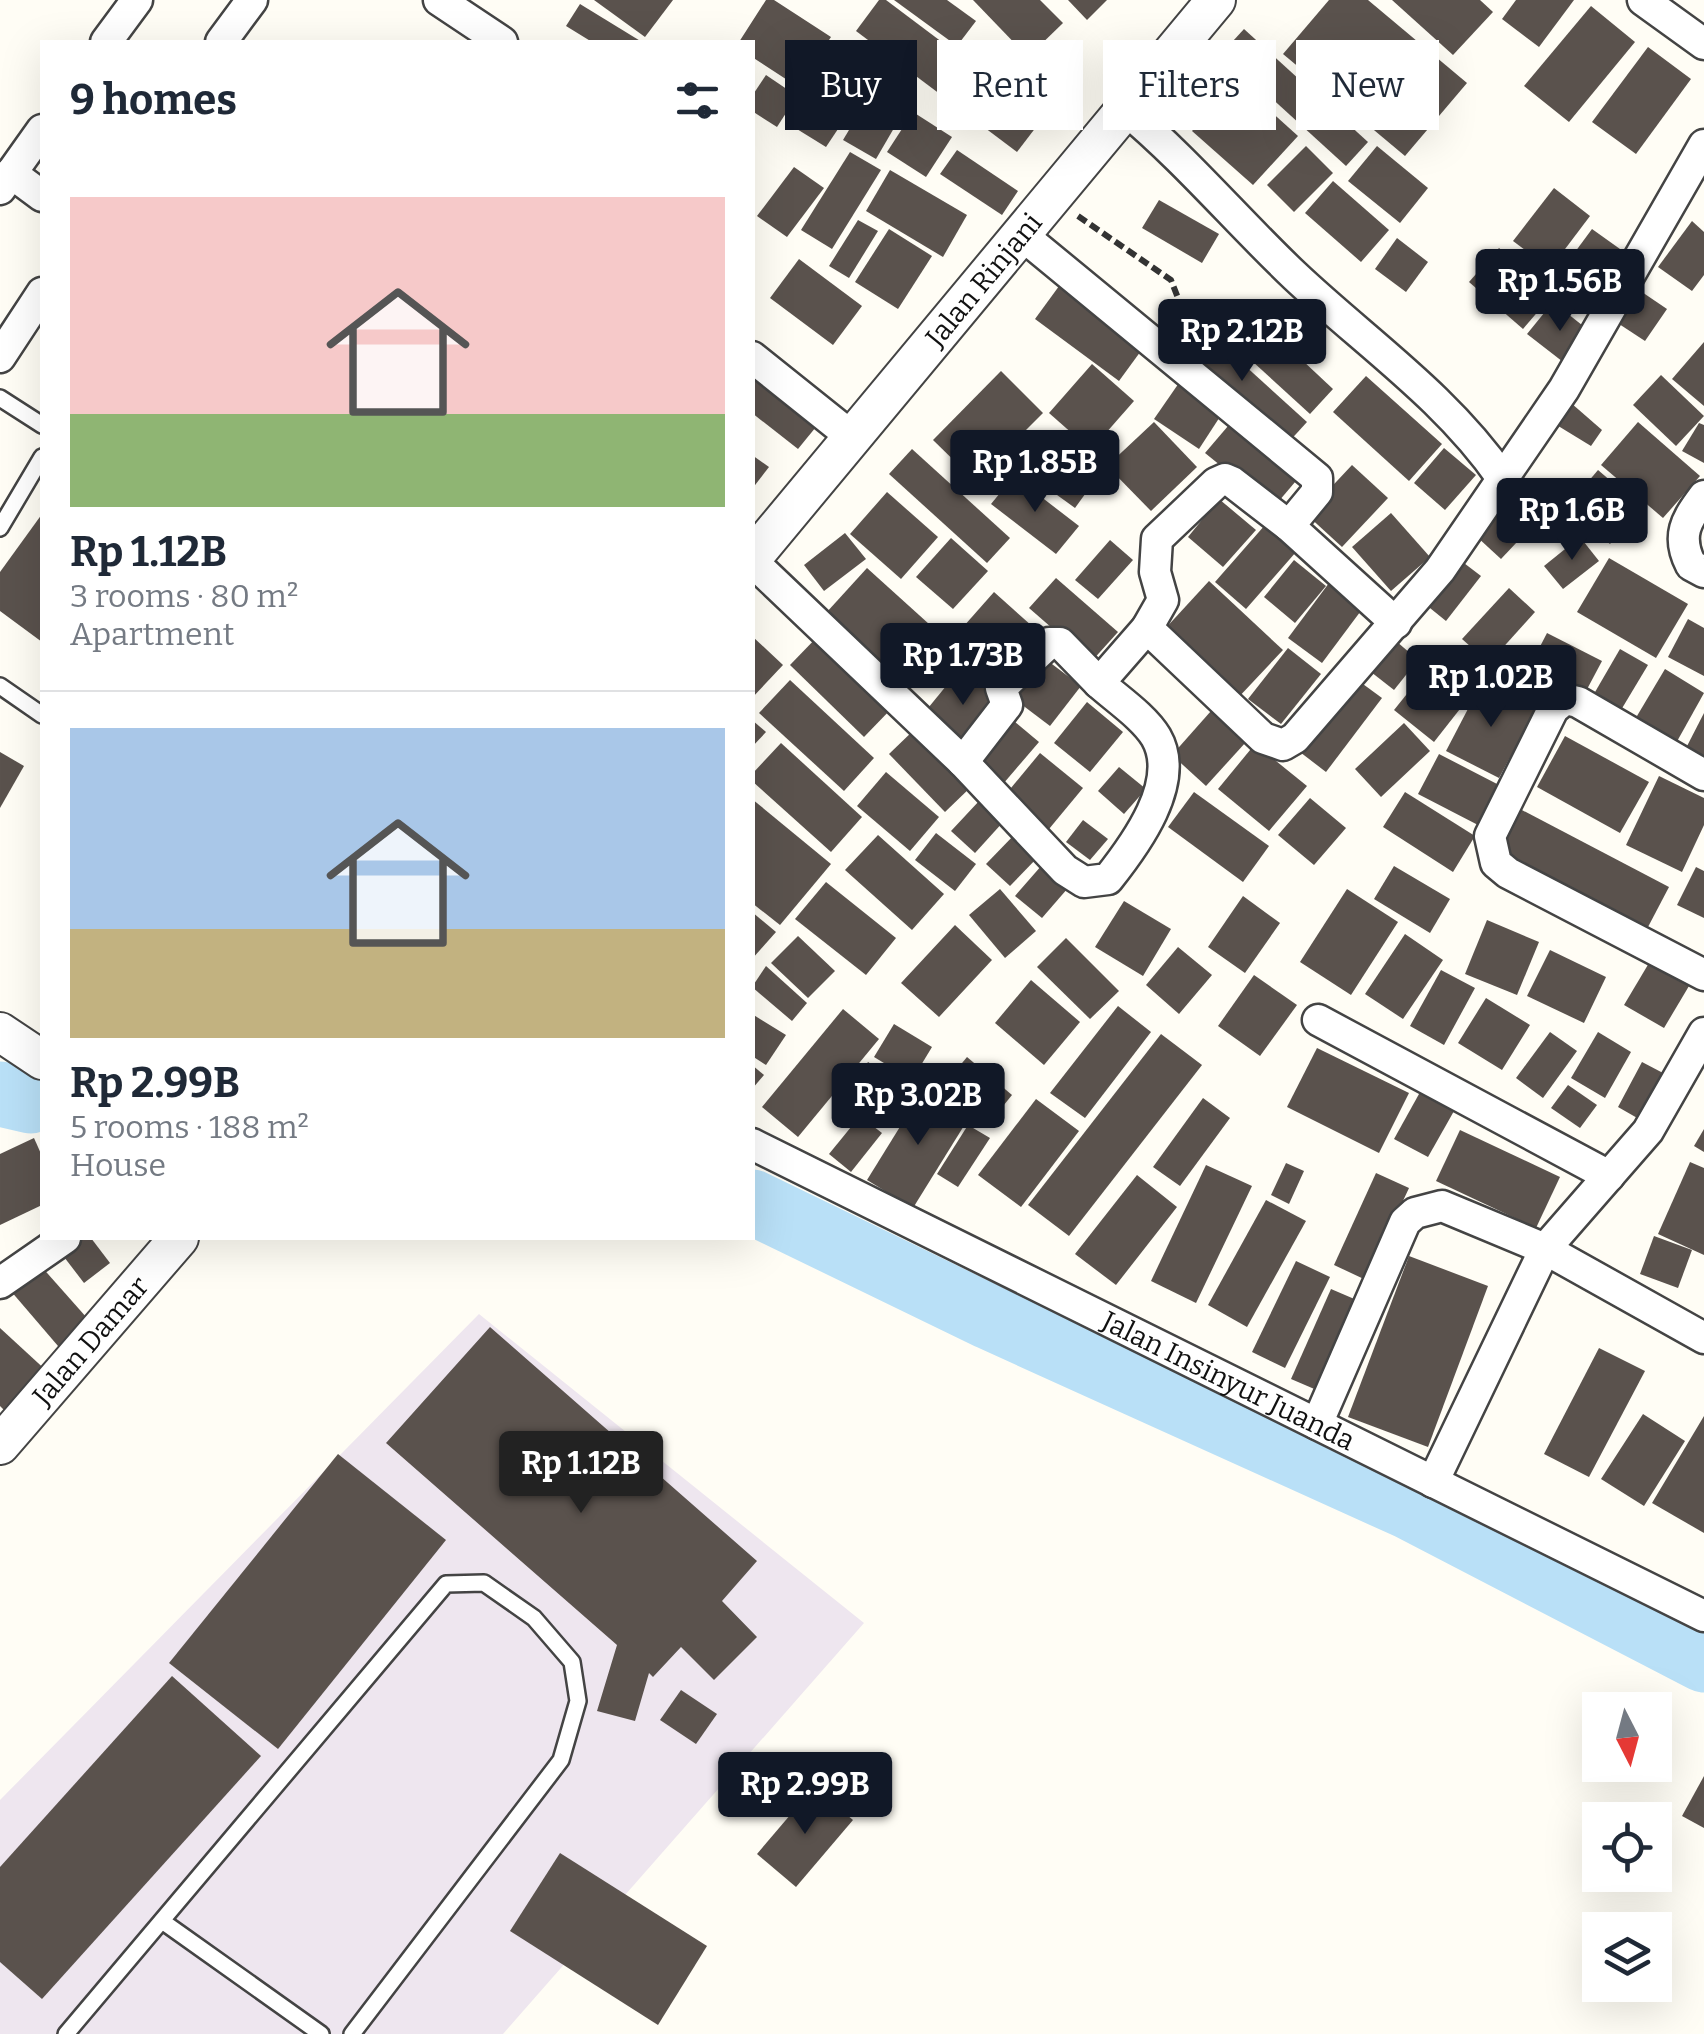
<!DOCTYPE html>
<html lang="en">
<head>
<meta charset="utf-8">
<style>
	body { margin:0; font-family:Bitter,serif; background:#f6f6f7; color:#1f2937; height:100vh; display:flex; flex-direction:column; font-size:38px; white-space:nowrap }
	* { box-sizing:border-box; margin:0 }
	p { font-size:32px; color:#747a83 }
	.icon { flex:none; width:55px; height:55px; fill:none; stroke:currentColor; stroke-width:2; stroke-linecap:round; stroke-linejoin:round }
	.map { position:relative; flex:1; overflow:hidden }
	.drawer { position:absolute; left:40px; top:40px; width:715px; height:1200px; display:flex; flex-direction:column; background:#fff; border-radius:0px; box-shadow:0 10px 40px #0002 }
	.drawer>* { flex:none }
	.top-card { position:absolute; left:785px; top:40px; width:768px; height:90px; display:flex; gap:20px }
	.needle { width:65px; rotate:174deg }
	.fabs { position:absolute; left:1582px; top:1692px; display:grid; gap:20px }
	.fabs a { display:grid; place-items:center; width:90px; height:90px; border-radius:0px; background:#fff; box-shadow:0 10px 40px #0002; font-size:50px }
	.price { position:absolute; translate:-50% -85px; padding:0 22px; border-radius:10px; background:#111827; color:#fff; font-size:32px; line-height:65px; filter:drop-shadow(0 2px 5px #0008) }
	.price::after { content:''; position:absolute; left:50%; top:60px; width:30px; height:22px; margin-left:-15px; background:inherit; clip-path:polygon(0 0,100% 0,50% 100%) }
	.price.active { background:#222; color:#fff }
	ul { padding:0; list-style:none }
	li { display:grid; align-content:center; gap:20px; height:530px; padding:0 30px }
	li+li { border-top:2px solid #e0e1e3 }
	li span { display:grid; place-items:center; height:310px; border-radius:0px; color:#555 }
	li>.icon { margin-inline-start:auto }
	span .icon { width:180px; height:180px; fill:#fffc; stroke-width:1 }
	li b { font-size:42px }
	h2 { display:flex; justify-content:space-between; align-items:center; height:120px; padding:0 30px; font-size:42px }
	.pill { padding:0 35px; border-radius:0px; background:#fff; box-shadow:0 10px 40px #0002; font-size:35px; line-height:90px }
	.pill.active { background:#111827; color:#fff }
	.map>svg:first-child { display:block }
	.industrial { fill:#eee6ef }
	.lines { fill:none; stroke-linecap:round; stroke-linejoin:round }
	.river { stroke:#b9e0f7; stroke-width:65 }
	.building { fill:#5a524d }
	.service-casing { stroke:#444; stroke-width:20 }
	.minor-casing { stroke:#444; stroke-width:35 }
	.tertiary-casing { stroke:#444; stroke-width:42 }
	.path { stroke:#333; stroke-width:6; stroke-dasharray:10 5; stroke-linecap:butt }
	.service { stroke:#fff; stroke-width:15 }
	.minor { stroke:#fff; stroke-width:30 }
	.tertiary { stroke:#fff; stroke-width:38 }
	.labels { text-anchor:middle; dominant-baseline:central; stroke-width:10; stroke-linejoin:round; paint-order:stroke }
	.street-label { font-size:28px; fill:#111; stroke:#fff }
</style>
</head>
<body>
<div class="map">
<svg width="1704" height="2034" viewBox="0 0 1704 2034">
	<rect width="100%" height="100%" fill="#fffdf5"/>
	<path class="industrial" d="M479,1314L864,1623L503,2034H0V1800Z"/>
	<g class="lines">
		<g class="river">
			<path d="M0,1094L31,1101"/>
			<path d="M752,1202L989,1317L1409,1507L1704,1660"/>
		</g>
	</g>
	<g class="building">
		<path d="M594,0H673L645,37Z"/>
		<path d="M766,0H774L831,37L798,87L752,57V42H739Z"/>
		<path d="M879,0H886L1043,118L1017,152L856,31Z"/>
		<path d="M894,0H947L976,21L957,46Z"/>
		<path d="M973,0H1040L1063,23L1028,57Z"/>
		<path d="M1068,0H1107L1087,20Z"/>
		<path d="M1329,0H1368L1467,83L1405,156L1283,54Z"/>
		<path d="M1392,0H1480L1493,12L1453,55Z"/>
		<path d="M1516,0H1574L1539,47L1502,19Z"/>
		<path d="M580,4L642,42H592L566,26Z"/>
		<path d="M1591,6L1635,42L1569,122L1524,86Z"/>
		<path d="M1244,29L1368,142L1346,166L1222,53Z"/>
		<path d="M1648,47L1691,79L1636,154L1592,122Z"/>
		<path d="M833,61L868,84L826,147L792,126Z"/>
		<path d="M766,75L797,96L777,127L752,111V96Z"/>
		<path d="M1237,81L1298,136L1253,185L1192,131Z"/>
		<path d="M876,85L908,104L876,159L843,140Z"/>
		<path d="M913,112L952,137L926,177L887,152Z"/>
		<path d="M1306,146L1333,173L1294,212L1267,185Z"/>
		<path d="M1377,146L1428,188L1400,223L1348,181Z"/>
		<path d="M957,150L1018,191L1002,215L940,174Z"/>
		<path d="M850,152L881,170L832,249L801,230Z"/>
		<path d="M794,167L824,188L787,237L757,216Z"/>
		<path d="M890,170L967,215L943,257L866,211Z"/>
		<path d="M1333,181L1389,230L1361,262L1305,213Z"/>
		<path d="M1554,188L1590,216L1550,269L1513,241Z"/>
		<path d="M1159,200L1219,234L1202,263L1142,228Z"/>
		<path d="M858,220L878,231L849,278L829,266Z"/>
		<path d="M1692,221L1704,232V275L1692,291L1658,267Z"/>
		<path d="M889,229L932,256L898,309L855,282Z"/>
		<path d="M1592,229L1634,259L1606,297L1564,267Z"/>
		<path d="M1397,238L1428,262L1406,292L1375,269Z"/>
		<path d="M1499,248L1553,294L1523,329L1469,282Z"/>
		<path d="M799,259L862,306L833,345L770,298Z"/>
		<path d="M1062,282L1146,344L1119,381L1035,319Z"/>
		<path d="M1636,288L1667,309L1645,341L1613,320Z"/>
		<path d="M1553,302L1592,333L1567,365L1527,334Z"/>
		<path d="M1241,303L1333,389L1310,414L1217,329Z"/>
		<path d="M1198,323L1307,422L1286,445L1177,346Z"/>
		<path d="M1704,342V406L1672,379Z"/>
		<path d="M1092,364L1134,401L1091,450L1049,413Z"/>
		<path d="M752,369L820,422L798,449L752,413Z"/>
		<path d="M1001,371L1043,413L975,481L933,440Z"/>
		<path d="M1661,375L1704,416L1676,446L1633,405Z"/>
		<path d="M1366,376L1442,444L1409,481L1333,412Z"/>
		<path d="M1181,380L1225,409L1199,449L1154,419Z"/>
		<path d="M1571,403L1602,430L1591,446L1555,424Z"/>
		<path d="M1234,419L1301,475L1273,508L1205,453Z"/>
		<path d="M1154,422L1197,467L1151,511L1107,466Z"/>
		<path d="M1638,422L1700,476L1663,518L1601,465Z"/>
		<path d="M1699,423L1704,425V463L1682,451Z"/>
		<path d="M1061,444L1101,472L1075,508L1035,479Z"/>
		<path d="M1444,448L1476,475L1445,510L1414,483Z"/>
		<path d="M912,449L1010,538L987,563L889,474Z"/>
		<path d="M752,455L769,467L752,489Z"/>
		<path d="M1352,465L1388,498L1342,547L1306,514Z"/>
		<path d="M1598,470L1641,507L1610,544L1566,508Z"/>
		<path d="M1014,476L1079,526L1056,554L991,504Z"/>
		<path d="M887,492L938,537L901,579L850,534Z"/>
		<path d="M1219,499L1256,530L1223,567L1188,537Z"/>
		<path d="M1510,500L1535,523L1501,559L1476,536Z"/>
		<path d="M1391,513L1430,557L1391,591L1352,547Z"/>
		<path d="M42,514V642L0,611V572Z"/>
		<path d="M1265,525L1296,552L1246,609L1215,582Z"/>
		<path d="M845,533L866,559L824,591L804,565Z"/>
		<path d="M1580,537L1599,561L1563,589L1544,566Z"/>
		<path d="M951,538L988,571L953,609L916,577Z"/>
		<path d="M1110,540L1133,560L1098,599L1075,580Z"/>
		<path d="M1609,558L1688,604L1656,658L1577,612Z"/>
		<path d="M1294,560L1326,586L1295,623L1264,597Z"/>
		<path d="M1460,560L1481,576L1446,621L1425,604Z"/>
		<path d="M867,568L950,643L909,688L826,613Z"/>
		<path d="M1056,578L1118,632L1091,662L1029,608Z"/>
		<path d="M1332,579L1366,604L1322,663L1288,638Z"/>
		<path d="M1209,581L1283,650L1236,700L1163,631Z"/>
		<path d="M1509,588L1535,612L1489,663L1462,639Z"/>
		<path d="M994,592L1041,634L1004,677L956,635Z"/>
		<path d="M1688,619L1704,628V676L1668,657Z"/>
		<path d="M1547,633L1602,661L1585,693L1530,666Z"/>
		<path d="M820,634L894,706L864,737L790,665Z"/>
		<path d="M752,636L783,665L752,698Z"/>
		<path d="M1396,641L1418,660L1394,690L1371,672Z"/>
		<path d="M1288,648L1321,674L1281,724L1248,699Z"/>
		<path d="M1620,649L1648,665L1618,715L1591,699Z"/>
		<path d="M1044,658L1081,686L1050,726L1013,698Z"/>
		<path d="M960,669L1001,702L966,746L924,713Z"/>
		<path d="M1427,669L1467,700L1434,742L1394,710Z"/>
		<path d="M1665,669L1704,693L1675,745L1634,721Z"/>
		<path d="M1352,676L1382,698L1326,772L1296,749Z"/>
		<path d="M790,680L874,758L844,791L759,713Z"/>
		<path d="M1482,682L1536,709L1499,778L1446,751Z"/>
		<path d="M1087,702L1123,732L1090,772L1054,743Z"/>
		<path d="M1211,711L1246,742L1206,786L1172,755Z"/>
		<path d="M1704,713V760L1685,750Z"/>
		<path d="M1008,716L1039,742L1003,784L972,758Z"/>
		<path d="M752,720L766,732L752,747Z"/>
		<path d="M1404,723L1430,751L1381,797L1355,769Z"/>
		<path d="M916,728L973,785L945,812L889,754Z"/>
		<path d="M1565,736L1649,782L1620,833L1537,787Z"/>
		<path d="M781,743L862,817L831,852L752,781V774Z"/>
		<path d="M1255,744L1307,786L1269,831L1218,789Z"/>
		<path d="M0,752L24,766L0,808Z"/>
		<path d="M1040,753L1083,788L1049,829L1006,794Z"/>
		<path d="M1439,754L1499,785L1478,825L1418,794Z"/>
		<path d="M1119,767L1146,789L1124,814L1098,791Z"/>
		<path d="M886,772L939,817L910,851L857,806Z"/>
		<path d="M1659,776L1704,798V825L1682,872L1626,845Z"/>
		<path d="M1194,792L1269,846L1243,882L1168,827Z"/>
		<path d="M1405,792L1475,836L1453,872L1383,827Z"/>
		<path d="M1310,798L1346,828L1314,865L1278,835Z"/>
		<path d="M752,799L831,864L780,925L752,903Z"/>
		<path d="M980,800L1004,821L975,853L951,831Z"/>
		<path d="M1520,809L1669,887L1648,927L1498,849Z"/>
		<path d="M1083,820L1108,839L1090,860L1066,842Z"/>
		<path d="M936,833L976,864L955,891L915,860Z"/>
		<path d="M1016,833L1040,855L1010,886L986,864Z"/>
		<path d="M878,835L944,894L912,930L845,870Z"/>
		<path d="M1042,865L1068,888L1042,918L1015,896Z"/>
		<path d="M1394,866L1450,899L1430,933L1374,899Z"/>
		<path d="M1696,867L1704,871V918L1677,905Z"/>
		<path d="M826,882L896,938L866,975L795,919Z"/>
		<path d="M1000,889L1036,931L1005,958L969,915Z"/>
		<path d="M1347,889L1398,922L1351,995L1300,962Z"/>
		<path d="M1243,896L1280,923L1245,973L1208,947Z"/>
		<path d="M1124,901L1171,929L1143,976L1095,947Z"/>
		<path d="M752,912L776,932L752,959Z"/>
		<path d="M1487,920L1539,942L1517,995L1465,974Z"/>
		<path d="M955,925L992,960L939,1017L901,983Z"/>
		<path d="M1405,934L1443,960L1403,1019L1365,994Z"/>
		<path d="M798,936L835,971L808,998L771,963Z"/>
		<path d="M1066,938L1119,991L1090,1019L1037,967Z"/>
		<path d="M1178,947L1212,975L1179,1014L1146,985Z"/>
		<path d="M1550,950L1606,977L1584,1023L1527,996Z"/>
		<path d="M1649,963L1689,986L1664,1028L1624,1005Z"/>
		<path d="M766,966L807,1003L792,1021L752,987Z"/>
		<path d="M1441,970L1475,988L1444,1045L1410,1026Z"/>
		<path d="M1254,975L1297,1005L1260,1056L1218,1026Z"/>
		<path d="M1031,980L1080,1022L1044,1065L995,1023Z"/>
		<path d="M1486,998L1530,1025L1502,1070L1458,1043Z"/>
		<path d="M1118,1006L1151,1032L1085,1118L1050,1093Z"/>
		<path d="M843,1009L879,1039L798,1137L762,1107Z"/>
		<path d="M752,1014L786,1035L766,1065L752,1056Z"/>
		<path d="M894,1024L932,1047L912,1080L874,1057Z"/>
		<path d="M1550,1032L1577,1051L1543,1098L1516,1078Z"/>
		<path d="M1598,1032L1631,1052L1605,1098L1571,1078Z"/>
		<path d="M1161,1034L1202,1065L1069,1236L1028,1205Z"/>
		<path d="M1317,1048L1409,1093L1379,1153L1287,1107Z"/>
		<path d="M967,1057L1012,1095L990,1122L944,1085Z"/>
		<path d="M868,1062L914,1093L892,1127L845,1096Z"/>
		<path d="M1642,1062L1663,1073L1639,1119L1618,1107Z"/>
		<path d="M752,1065L764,1075L752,1089Z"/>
		<path d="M1424,1085L1458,1104L1428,1157L1394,1139Z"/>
		<path d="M1568,1085L1597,1105L1580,1128L1551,1108Z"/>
		<path d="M924,1088L970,1116L913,1208L867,1180Z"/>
		<path d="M1203,1098L1230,1118L1180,1186L1153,1167Z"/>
		<path d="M1036,1099L1079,1131L1021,1207L978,1175Z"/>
		<path d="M860,1116L882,1133L851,1172L829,1154Z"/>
		<path d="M968,1125L990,1138L958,1187L937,1174Z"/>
		<path d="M1704,1129V1152L1694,1146Z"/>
		<path d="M1460,1130L1560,1177L1536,1228L1436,1181Z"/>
		<path d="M34,1138L42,1156V1205L0,1225V1154Z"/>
		<path d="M1690,1162L1704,1168V1255L1658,1234Z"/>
		<path d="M1286,1163L1304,1171L1289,1204L1271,1195Z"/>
		<path d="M1206,1165L1252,1186L1196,1303L1151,1281Z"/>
		<path d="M1376,1173L1409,1188L1366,1280L1334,1265Z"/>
		<path d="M1137,1175L1177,1207L1116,1285L1075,1254Z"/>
		<path d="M1266,1200L1306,1221L1247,1327L1208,1305Z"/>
		<path d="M1654,1236L1692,1250L1678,1288L1640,1274Z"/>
		<path d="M82,1238H91L110,1263L84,1283L61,1253Z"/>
		<path d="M1409,1256L1488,1286L1428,1447L1348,1417Z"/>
		<path d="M1296,1261L1330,1277L1285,1368L1252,1352Z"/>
		<path d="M40,1265L95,1327L64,1353L10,1290Z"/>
		<path d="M1331,1289L1359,1301L1319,1391L1291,1379Z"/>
		<path d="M490,1327L757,1561L722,1601L757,1637L714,1680L681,1647L653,1677L649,1673L635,1721L597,1711L617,1645L386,1443Z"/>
		<path d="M0,1328L50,1374L10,1416L0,1406Z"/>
		<path d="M1599,1348L1645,1371L1589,1477L1544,1454Z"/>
		<path d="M1643,1414L1685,1441L1644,1506L1601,1479Z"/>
		<path d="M1704,1416V1533L1652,1503Z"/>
		<path d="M338,1454L446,1540L278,1749L169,1663Z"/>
		<path d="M172,1676L261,1756L42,1999L0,1962V1867Z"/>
		<path d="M681,1690L717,1714L696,1744L660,1720Z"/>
		<path d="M1704,1776V1828L1682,1816Z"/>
		<path d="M814,1787L853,1820L796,1887L757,1854Z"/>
		<path d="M560,1853L707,1946L658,2025L510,1931Z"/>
	</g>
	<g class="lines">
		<defs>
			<g id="service">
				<path d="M0,398L42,425"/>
				<path d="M0,528L42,457"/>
				<path d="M0,686L42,715"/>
				<path d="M162,1921L321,2034"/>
				<path d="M66,2034L446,1584L484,1583L534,1618L572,1662L578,1701L561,1760L352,2034"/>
			</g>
			<g id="minor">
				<path d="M439,0L502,42"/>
				<path d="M1643,0L1704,44"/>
				<path d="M106,42L137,0"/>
				<path d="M221,42L252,0"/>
				<path d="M1126,110C1187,161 1237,221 1295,276C1365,342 1446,397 1502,478"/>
				<path d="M11,173L42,196"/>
				<path d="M0,189L42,130"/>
				<path d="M1022,235L1317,478V492L1289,526L1396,623"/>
				<path d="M0,357L42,293"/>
				<path d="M752,357L852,437"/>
				<path d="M1704,496C1686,520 1676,536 1691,565L1704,572"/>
				<path d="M752,561L963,762L1065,870L1084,882L1108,879C1135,845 1182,782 1156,737C1144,717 1117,699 1099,683L1147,628L1263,738L1283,745L1295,738L1440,570L1564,389L1704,145"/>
				<path d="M1147,628L1163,600L1155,572L1157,539L1216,483L1225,479L1232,482L1289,526"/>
				<path d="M963,762L1007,705L1001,688L1049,643H1060L1099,683"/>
				<path d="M1704,775L1578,702L1565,699L1553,709L1490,836L1496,863L1508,873L1704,975"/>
				<path d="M1318,1020L1609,1176"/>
				<path id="s1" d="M752,1144L1704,1616"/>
				<path d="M0,1283L65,1238"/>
				<path d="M1317,1424L1405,1222L1415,1213L1442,1206L1545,1249L1704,1338"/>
				<path d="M1433,1482L1545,1249L1648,1131L1704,1033"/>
			</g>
			<g id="tertiary">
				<path id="s2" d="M752,558L1216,0"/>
				<path d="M0,1032L42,1060"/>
				<path id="s3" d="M0,1445L179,1238"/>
			</g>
		</defs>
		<use href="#service" class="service-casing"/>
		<use href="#minor" class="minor-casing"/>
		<use href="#tertiary" class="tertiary-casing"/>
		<path class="path" d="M1078,216L1171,280L1183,311L1178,321"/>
		<use href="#service" class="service"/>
		<use href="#minor" class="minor"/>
		<use href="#tertiary" class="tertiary"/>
	</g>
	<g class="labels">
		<g class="street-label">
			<text stroke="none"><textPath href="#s2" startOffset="362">Jalan Rinjani</textPath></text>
			<text stroke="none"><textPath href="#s3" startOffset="138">Jalan Damar</textPath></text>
			<text stroke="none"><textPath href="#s1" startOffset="532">Jalan Insinyur Juanda</textPath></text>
		</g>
	</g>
</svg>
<div class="fabs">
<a><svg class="needle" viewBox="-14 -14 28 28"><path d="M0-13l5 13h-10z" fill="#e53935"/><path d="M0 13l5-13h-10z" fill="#747a83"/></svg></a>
<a><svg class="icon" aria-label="locate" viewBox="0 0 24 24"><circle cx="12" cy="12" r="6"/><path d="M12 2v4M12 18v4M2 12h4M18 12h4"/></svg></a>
<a><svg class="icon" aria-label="layers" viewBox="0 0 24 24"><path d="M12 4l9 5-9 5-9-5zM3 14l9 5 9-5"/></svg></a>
</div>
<b class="price" style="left:1560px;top:334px">Rp 1.56B</b>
<b class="price" style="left:1242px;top:384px">Rp 2.12B</b>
<b class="price" style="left:1035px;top:515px">Rp 1.85B</b>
<b class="price" style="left:1572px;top:563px">Rp 1.6B</b>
<b class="price" style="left:963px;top:708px">Rp 1.73B</b>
<b class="price" style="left:1491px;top:730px">Rp 1.02B</b>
<b class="price" style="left:918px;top:1148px">Rp 3.02B</b>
<b class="price active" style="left:581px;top:1516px">Rp 1.12B</b>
<b class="price" style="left:805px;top:1837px">Rp 2.99B</b>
<div class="top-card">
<a class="pill active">Buy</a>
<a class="pill">Rent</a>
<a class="pill">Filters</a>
<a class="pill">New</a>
</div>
<section class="drawer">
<h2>9 homes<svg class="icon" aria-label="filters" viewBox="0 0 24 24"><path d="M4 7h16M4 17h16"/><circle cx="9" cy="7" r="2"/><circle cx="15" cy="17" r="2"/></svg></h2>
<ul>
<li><span style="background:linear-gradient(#f6c9c9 70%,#8fb573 0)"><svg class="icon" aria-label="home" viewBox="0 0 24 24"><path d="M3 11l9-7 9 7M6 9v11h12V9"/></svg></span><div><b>Rp 1.12B</b><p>3 rooms · 80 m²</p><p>Apartment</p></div></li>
<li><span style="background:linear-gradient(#a9c7e8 65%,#c2b280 0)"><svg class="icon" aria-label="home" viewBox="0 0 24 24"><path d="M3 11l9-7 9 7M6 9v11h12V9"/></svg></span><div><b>Rp 2.99B</b><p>5 rooms · 188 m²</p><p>House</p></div></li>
</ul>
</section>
</div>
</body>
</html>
